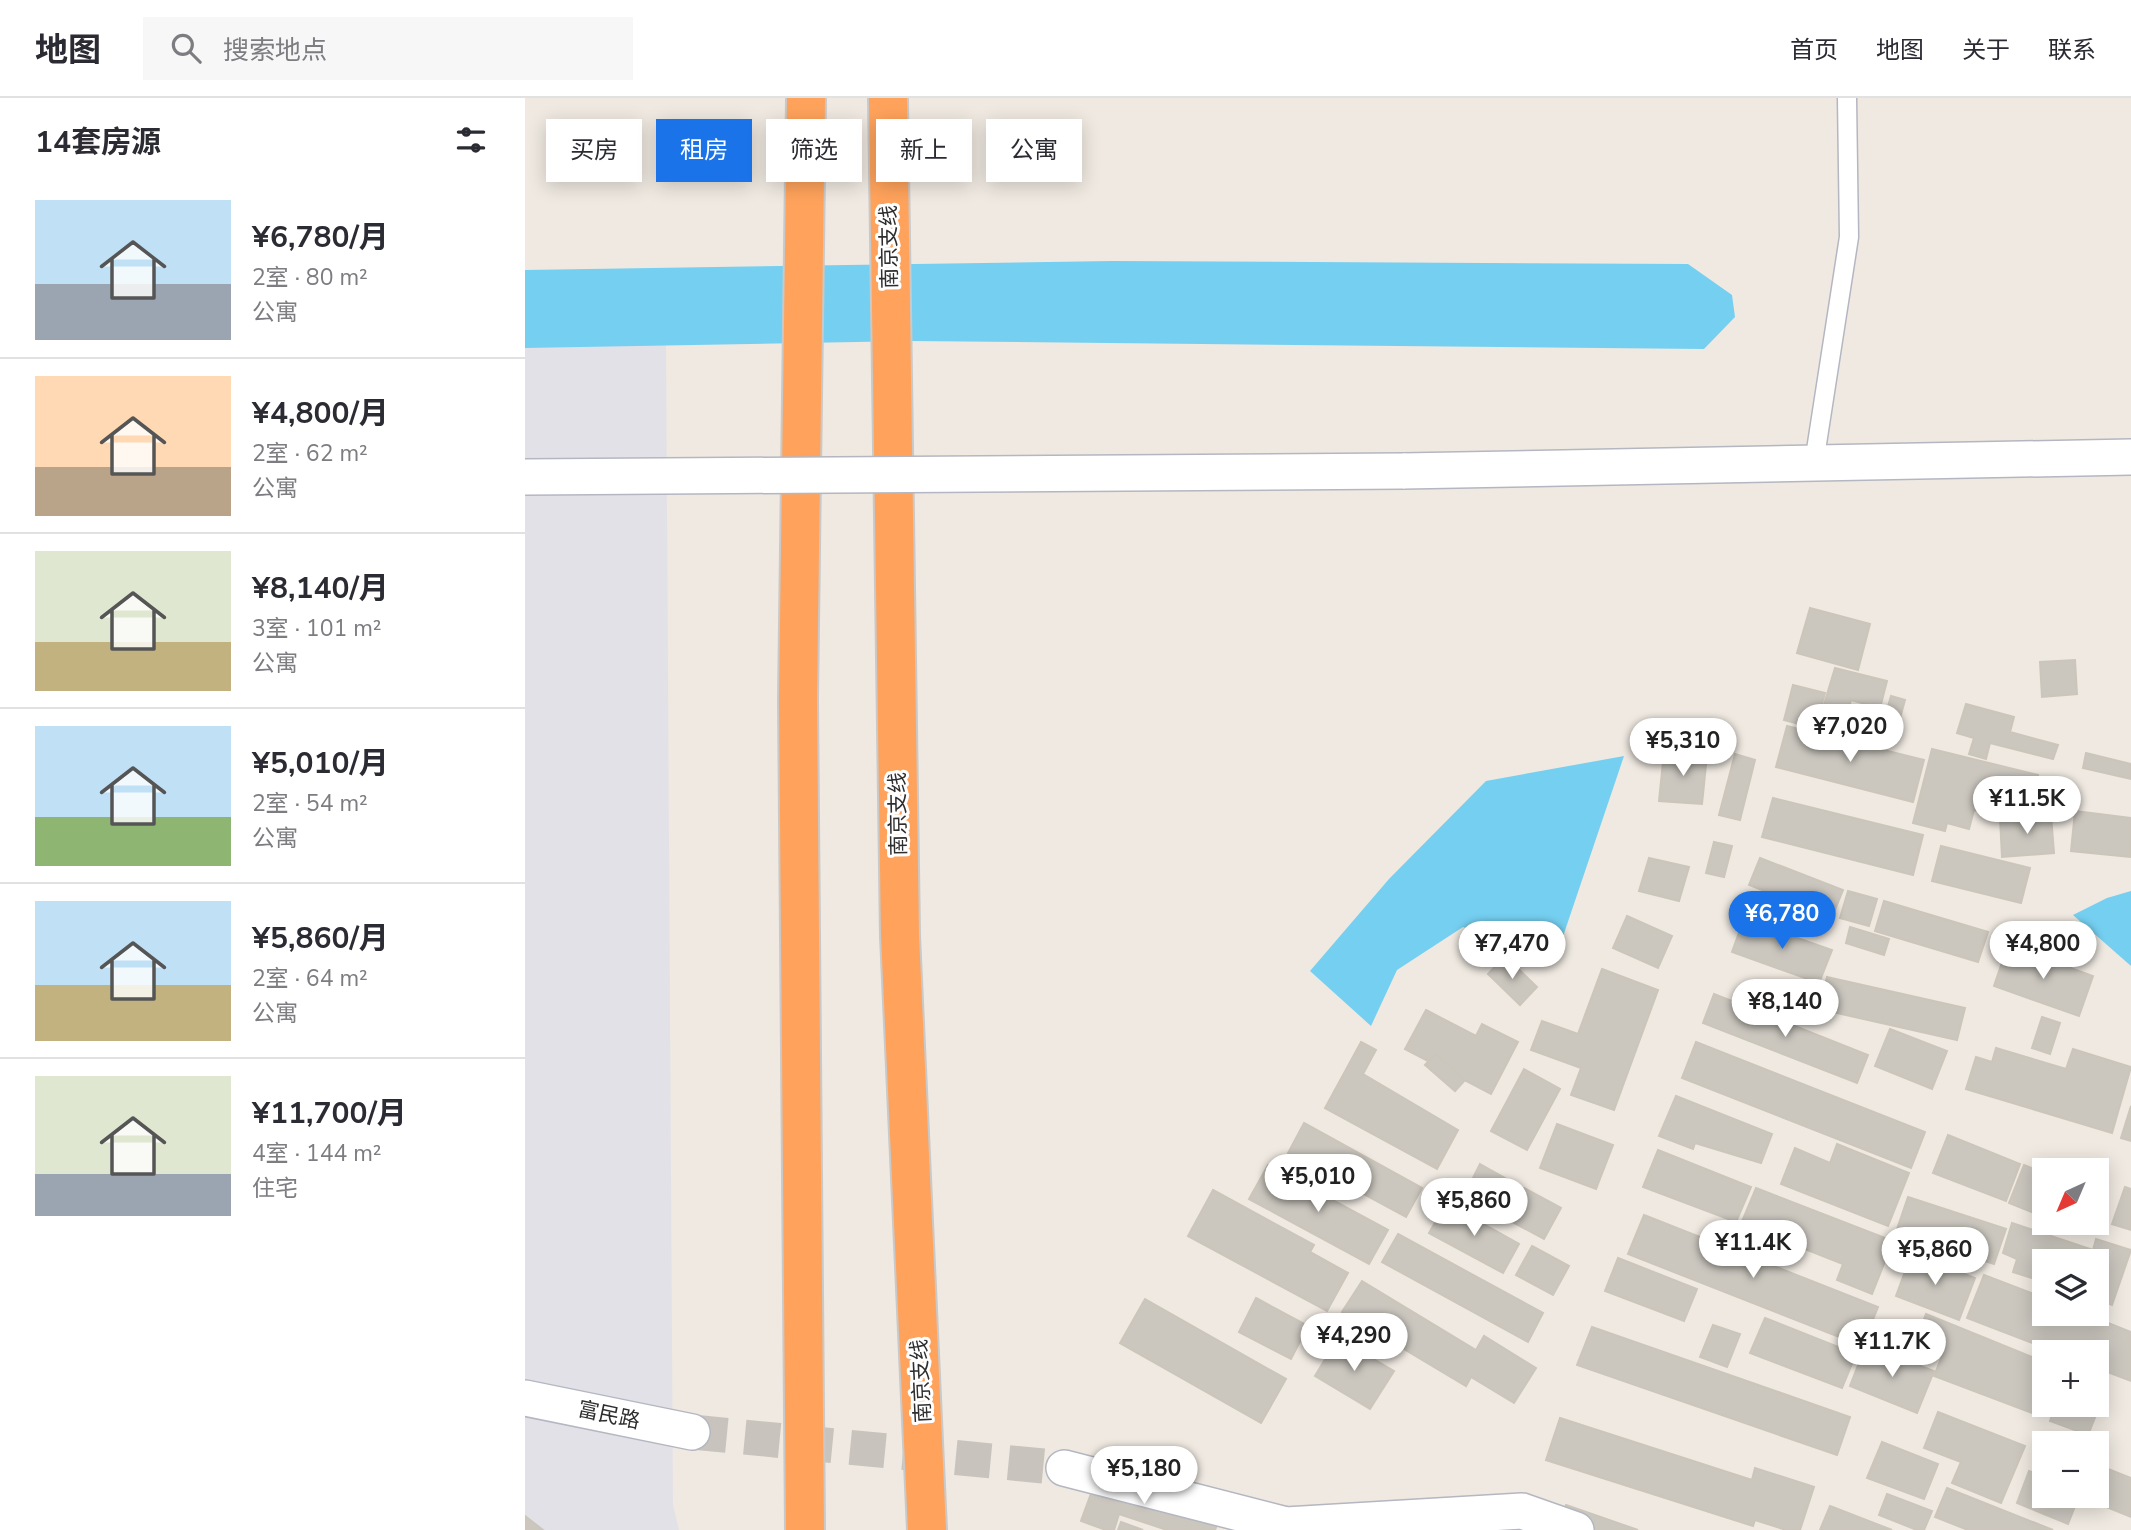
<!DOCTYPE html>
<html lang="zh">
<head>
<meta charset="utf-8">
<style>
	body { margin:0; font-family:"Nunito Sans","Noto Sans SC",sans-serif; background:#f7f7f7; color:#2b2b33; height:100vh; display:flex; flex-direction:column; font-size:26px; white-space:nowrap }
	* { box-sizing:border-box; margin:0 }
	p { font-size:23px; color:#7c7c81 }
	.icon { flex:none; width:38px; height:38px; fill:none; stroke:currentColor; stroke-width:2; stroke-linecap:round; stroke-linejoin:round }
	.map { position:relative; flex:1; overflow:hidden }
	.sheet { display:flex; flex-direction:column; background:#fff; width:525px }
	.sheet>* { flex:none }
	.guide { position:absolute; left:21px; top:21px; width:665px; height:63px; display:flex; gap:14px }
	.needle { width:46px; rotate:224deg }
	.buttons { position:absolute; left:1507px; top:1060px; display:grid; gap:14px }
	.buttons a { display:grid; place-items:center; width:77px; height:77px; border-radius:0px; background:#fff; box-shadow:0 4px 18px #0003; font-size:35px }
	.price { position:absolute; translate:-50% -60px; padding:0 16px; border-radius:24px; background:#fff; color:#222; font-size:23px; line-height:46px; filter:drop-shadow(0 2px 4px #0008) }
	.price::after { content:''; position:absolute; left:50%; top:42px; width:21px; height:16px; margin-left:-10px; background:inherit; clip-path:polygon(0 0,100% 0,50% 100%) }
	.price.active { background:#1a73e8; color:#fff }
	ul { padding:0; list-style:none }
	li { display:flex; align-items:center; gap:21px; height:175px; padding:0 35px }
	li+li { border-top:2px solid #e1e1e2 }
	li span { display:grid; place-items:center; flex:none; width:196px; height:140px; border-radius:0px; color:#555 }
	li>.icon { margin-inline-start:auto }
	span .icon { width:84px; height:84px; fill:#fffc; stroke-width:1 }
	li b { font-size:30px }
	h2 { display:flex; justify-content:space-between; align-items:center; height:84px; padding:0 35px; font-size:30px }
	.pill { padding:0 24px; border-radius:0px; background:#fff; box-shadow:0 4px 18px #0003; font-size:24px; line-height:63px }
	.pill.active { background:#1a73e8; color:#fff }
	header { display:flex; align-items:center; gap:42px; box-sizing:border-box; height:98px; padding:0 35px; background:#fff; border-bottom:2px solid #e1e1e2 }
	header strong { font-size:33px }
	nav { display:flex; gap:38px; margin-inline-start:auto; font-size:24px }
	.search { width:490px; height:63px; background:#f7f7f7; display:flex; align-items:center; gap:18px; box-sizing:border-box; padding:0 24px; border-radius:0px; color:#7c7c81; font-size:26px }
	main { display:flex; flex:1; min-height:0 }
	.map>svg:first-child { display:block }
	.industrial { fill:#e3e1e8 }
	.water { fill:#75cff0 }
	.building { fill:#cbc7bf; stroke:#cbc5ba; stroke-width:2 }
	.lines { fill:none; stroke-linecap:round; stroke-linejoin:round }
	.street-tunnel { stroke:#c8c4bd; stroke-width:35; stroke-dasharray:35 18; stroke-linecap:butt }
	.lane-casing { stroke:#b4b7c1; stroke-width:21 }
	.street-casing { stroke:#b4b7c1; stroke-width:38 }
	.highway-casing { stroke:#c9c9c9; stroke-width:42 }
	.lane { stroke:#fff; stroke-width:18 }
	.street { stroke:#fff; stroke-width:35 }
	.highway { stroke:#ffa35c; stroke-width:38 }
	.street-bridge-casing { stroke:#b4b7c1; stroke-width:38; stroke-linecap:butt }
	.street-bridge { stroke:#fff; stroke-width:35 }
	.labels { text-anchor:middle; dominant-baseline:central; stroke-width:6; stroke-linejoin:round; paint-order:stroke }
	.street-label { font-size:21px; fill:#2e2e2e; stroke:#fff }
</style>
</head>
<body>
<header>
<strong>地图</strong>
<div class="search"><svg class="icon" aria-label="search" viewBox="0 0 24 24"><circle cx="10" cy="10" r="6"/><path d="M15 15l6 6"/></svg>搜索地点</div>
<nav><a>首页</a><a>地图</a><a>关于</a><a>联系</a></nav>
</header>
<main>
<section class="sheet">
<h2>14套房源<svg class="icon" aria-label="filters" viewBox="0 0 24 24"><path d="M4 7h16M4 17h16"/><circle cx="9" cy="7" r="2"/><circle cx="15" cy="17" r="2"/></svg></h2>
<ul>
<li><span style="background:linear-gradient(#bfe0f5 60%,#9aa5b1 0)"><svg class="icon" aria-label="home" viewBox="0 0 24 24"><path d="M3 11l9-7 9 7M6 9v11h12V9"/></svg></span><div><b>¥6,780/月</b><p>2室 · 80 m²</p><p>公寓</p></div></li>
<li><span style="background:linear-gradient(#ffd9b3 65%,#b9a48a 0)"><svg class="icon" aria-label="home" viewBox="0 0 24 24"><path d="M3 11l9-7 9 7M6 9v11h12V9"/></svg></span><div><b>¥4,800/月</b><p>2室 · 62 m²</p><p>公寓</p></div></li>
<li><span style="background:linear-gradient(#dfe7d0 65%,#c2b280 0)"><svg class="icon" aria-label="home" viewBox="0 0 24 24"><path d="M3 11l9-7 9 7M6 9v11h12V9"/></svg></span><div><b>¥8,140/月</b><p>3室 · 101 m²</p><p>公寓</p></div></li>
<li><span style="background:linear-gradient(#bfe0f5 65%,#8fb573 0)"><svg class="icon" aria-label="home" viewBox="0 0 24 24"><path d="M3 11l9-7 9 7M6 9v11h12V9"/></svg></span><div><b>¥5,010/月</b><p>2室 · 54 m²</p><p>公寓</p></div></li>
<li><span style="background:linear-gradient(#bfe0f5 60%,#c2b280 0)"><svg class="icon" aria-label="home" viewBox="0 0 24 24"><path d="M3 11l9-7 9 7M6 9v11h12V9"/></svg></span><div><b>¥5,860/月</b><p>2室 · 64 m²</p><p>公寓</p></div></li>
<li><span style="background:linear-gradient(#dfe7d0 70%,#9aa5b1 0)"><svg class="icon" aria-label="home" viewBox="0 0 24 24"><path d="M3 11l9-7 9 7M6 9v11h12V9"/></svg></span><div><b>¥11,700/月</b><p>4室 · 144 m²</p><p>住宅</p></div></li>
</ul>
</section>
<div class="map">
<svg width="1606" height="1432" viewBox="0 0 1606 1432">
	<rect width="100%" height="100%" fill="#efe9e1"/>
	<path class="industrial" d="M0,242L141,247L148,1407L154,1432H0Z"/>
	<g class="water">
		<path d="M587,163L1163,166L1207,197L1210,219L1179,251L385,243L0,250V172Z"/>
		<path d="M1099,658L1029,865L938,829L872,872L846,928L785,873L864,781L961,683Z"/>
		<path d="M1606,793V868L1548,817L1582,800Z"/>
	</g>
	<g class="building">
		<path d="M1285,510L1345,526L1333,572L1272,555Z"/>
		<path d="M1550,562L1552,596L1517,599L1515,564Z"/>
		<path d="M1310,570L1362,583L1355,610L1326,602L1318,629L1294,623Z"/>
		<path d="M1268,587L1300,595L1290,630L1259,622Z"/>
		<path d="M1366,598L1380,602L1370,638L1356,633Z"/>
		<path d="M1441,606L1489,619L1485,634L1533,647L1528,661L1465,645L1461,661L1444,656L1449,640L1432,635Z"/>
		<path d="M1262,628L1399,662L1388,704L1251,669Z"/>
		<path d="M1407,651L1513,677L1505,709L1473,702L1469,717L1449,712L1444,731L1422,725L1420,733L1388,725Z"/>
		<path d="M1139,654L1182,657L1177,706L1134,703Z"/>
		<path d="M1561,655L1606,666V681L1558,670Z"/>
		<path d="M1210,656L1230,662L1215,722L1194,717Z"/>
		<path d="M1248,700L1398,737L1388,777L1237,739Z"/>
		<path d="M1550,713L1606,720L1605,759L1546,753Z"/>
		<path d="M1526,717L1529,755L1477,759L1475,720Z"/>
		<path d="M1189,744L1207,748L1199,779L1181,775Z"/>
		<path d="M1416,748L1505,770L1496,805L1407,783Z"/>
		<path d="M1124,760L1164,769L1154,803L1114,793Z"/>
		<path d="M1235,760L1318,792L1307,819L1224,787Z"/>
		<path d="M1323,793L1352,801L1344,828L1315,820Z"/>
		<path d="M1359,803L1463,834L1453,864L1350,833Z"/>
		<path d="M1102,818L1147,838L1133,870L1088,850Z"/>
		<path d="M1219,821L1307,852L1294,885L1207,854Z"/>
		<path d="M1325,829L1364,841L1359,857L1321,845Z"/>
		<path d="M1483,847L1568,878L1554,918L1469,888Z"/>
		<path d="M980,858L1012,889L995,907L963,876Z"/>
		<path d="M1077,871L1133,892L1089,1012L1046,997L1056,970L1006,952L1017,923L1053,936Z"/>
		<path d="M1302,879L1440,910L1432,942L1294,911Z"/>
		<path d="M1189,896L1343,957L1332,985L1178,925Z"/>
		<path d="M901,912L951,938L957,926L993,944L966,996L880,951Z"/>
		<path d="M1517,919L1535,925L1525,956L1507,950Z"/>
		<path d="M1365,931L1422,953L1407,991L1350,968Z"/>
		<path d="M836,944L851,952L838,976L933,1032L912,1071L800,1010Z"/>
		<path d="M1171,944L1400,1034L1386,1070L1157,980Z"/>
		<path d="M1471,950L1541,971L1548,951L1606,969L1587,1035L1441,991L1451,959L1467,964Z"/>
		<path d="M910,956L940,982L930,993L900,967Z"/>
		<path d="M999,971L1035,991L1002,1052L966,1033Z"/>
		<path d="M1151,998L1247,1036L1236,1065L1170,1045L1168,1051L1134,1038Z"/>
		<path d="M1606,1008V1043L1596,1040Z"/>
		<path d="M779,1025L897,1090L881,1119L763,1055Z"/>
		<path d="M1032,1026L1088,1047L1071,1091L1015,1070Z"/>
		<path d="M1423,1037L1495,1066L1481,1103L1408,1075Z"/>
		<path d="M1312,1046L1384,1075L1363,1128L1256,1086L1270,1050L1305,1065Z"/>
		<path d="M1133,1052L1226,1089L1211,1124L1118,1089Z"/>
		<path d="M955,1066L989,1085L976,1105L944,1088Z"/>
		<path d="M743,1067L863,1132L844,1166L724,1101Z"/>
		<path d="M1499,1067L1519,1075V1119L1484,1105Z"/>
		<path d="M1600,1089L1606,1091V1132L1587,1126Z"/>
		<path d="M999,1090L1036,1110L1019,1141L982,1121Z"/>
		<path d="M1231,1090L1368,1143L1347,1196L1312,1182L1318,1166L1216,1126Z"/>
		<path d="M688,1092L789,1147L785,1154L823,1175L802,1213L663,1138Z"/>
		<path d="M1383,1099L1481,1131L1469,1166L1371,1134Z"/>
		<path d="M921,1105L994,1146L978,1175L904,1135Z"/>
		<path d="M1119,1117L1353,1209L1337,1248L1103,1156Z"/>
		<path d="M1487,1125L1568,1152L1571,1141L1606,1152L1587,1207L1572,1201V1164H1519V1184L1488,1174L1492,1161L1478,1155Z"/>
		<path d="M1536,1125H1567L1563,1136Z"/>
		<path d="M873,1136L1018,1215L1003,1244L857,1164Z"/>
		<path d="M1007,1148L1044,1168L1028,1197L991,1177Z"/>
		<path d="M1387,1155L1450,1180L1434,1222L1371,1198Z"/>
		<path d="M1093,1160L1172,1191L1159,1223L1080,1193Z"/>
		<path d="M1459,1177L1519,1200V1216H1561L1606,1234V1283L1572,1270V1255H1533L1442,1220Z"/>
		<path d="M837,1183L951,1252L959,1238L1011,1270L989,1305L946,1279L941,1288L817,1214Z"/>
		<path d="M731,1200L783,1228L766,1261L714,1234Z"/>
		<path d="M620,1201L761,1281L736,1325L595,1245Z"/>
		<path d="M1401,1216L1519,1264V1286L1507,1315L1409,1278L1418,1256L1390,1245Z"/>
		<path d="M1240,1220L1331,1256L1317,1290L1225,1255Z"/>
		<path d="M1188,1227L1215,1236L1202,1269L1175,1259Z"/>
		<path d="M1067,1229L1325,1319L1312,1357L1052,1267Z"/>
		<path d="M813,1240L869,1273L845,1311L790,1278Z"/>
		<path d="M1341,1247L1409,1273L1392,1315L1325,1288Z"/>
		<path d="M1572,1300L1577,1302L1563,1337L1525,1323L1531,1307H1572Z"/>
		<path d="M1413,1314L1500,1348L1476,1405L1427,1385L1436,1364L1399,1350Z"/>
		<path d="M1035,1320L1227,1382L1230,1370L1289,1389L1275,1432H1261L1230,1422L1228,1428L1021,1362Z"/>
		<path d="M1357,1344L1413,1366L1399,1401L1342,1380Z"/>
		<path d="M1578,1369L1606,1380V1419L1564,1402L1566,1398H1572V1385Z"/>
		<path d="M575,1371L697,1414L690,1432H642L594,1416L589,1432H581L556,1423Z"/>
		<path d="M1504,1373L1519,1379V1398H1554L1543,1426L1492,1405Z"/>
		<path d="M1422,1390L1528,1432H1443L1410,1419Z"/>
		<path d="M1362,1396L1407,1413L1399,1432H1392L1354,1417Z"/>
		<path d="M1041,1407L1113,1432H1032Z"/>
		<path d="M1305,1408L1367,1432H1295Z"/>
		<path d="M0,1418L18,1432H0Z"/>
		<path d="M596,1424L618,1432H593Z"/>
	</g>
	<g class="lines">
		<path class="street-tunnel" d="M167,1334L539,1370"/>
		<defs>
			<path id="lane" d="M1289,365L1324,139L1322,0"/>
			<g id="street">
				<path d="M878,373L1606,359"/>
				<path d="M0,1300L167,1334"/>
				<path d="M539,1370L761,1427L997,1413L1051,1432"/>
			</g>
			<g id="highway">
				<path d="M363,0L375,838L402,1432"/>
				<path d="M280,1432L273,601L281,0"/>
			</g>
		</defs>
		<use href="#lane" class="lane-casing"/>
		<use href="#street" class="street-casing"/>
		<use href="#highway" class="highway-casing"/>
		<use href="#lane" class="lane"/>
		<use href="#street" class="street"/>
		<use href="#highway" class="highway"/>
		<defs>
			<path id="street-bridge" d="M0,379L878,373"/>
		</defs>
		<use href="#street-bridge" class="street-bridge-casing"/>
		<use href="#street-bridge" class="street-bridge"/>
	</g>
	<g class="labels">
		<g class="street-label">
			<text transform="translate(364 149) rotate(-91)">南京支线</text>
			<text transform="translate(373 716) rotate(-91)">南京支线</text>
			<text transform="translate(396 1283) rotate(-93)">南京支线</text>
			<text transform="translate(84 1317) rotate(12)">富民路</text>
		</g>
	</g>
</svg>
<div class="buttons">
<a><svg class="needle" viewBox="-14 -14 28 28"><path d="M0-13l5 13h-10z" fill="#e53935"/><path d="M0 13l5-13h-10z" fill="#7c7c81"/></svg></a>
<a><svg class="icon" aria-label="layers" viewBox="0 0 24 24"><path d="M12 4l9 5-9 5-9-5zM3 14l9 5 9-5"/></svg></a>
<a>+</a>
<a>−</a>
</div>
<b class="price" style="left:1325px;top:666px">¥7,020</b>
<b class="price" style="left:1158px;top:680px">¥5,310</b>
<b class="price" style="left:1502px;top:738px">¥11.5K</b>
<b class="price active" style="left:1257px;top:853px">¥6,780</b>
<b class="price" style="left:987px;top:883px">¥7,470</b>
<b class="price" style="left:1518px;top:883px">¥4,800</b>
<b class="price" style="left:1260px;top:941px">¥8,140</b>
<b class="price" style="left:793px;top:1116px">¥5,010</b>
<b class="price" style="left:949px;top:1140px">¥5,860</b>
<b class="price" style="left:1228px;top:1182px">¥11.4K</b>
<b class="price" style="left:1410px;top:1189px">¥5,860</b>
<b class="price" style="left:829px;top:1275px">¥4,290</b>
<b class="price" style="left:1367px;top:1281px">¥11.7K</b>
<b class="price" style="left:619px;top:1408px">¥5,180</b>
<div class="guide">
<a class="pill">买房</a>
<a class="pill active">租房</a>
<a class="pill">筛选</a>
<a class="pill">新上</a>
<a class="pill">公寓</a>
</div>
</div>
</main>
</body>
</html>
